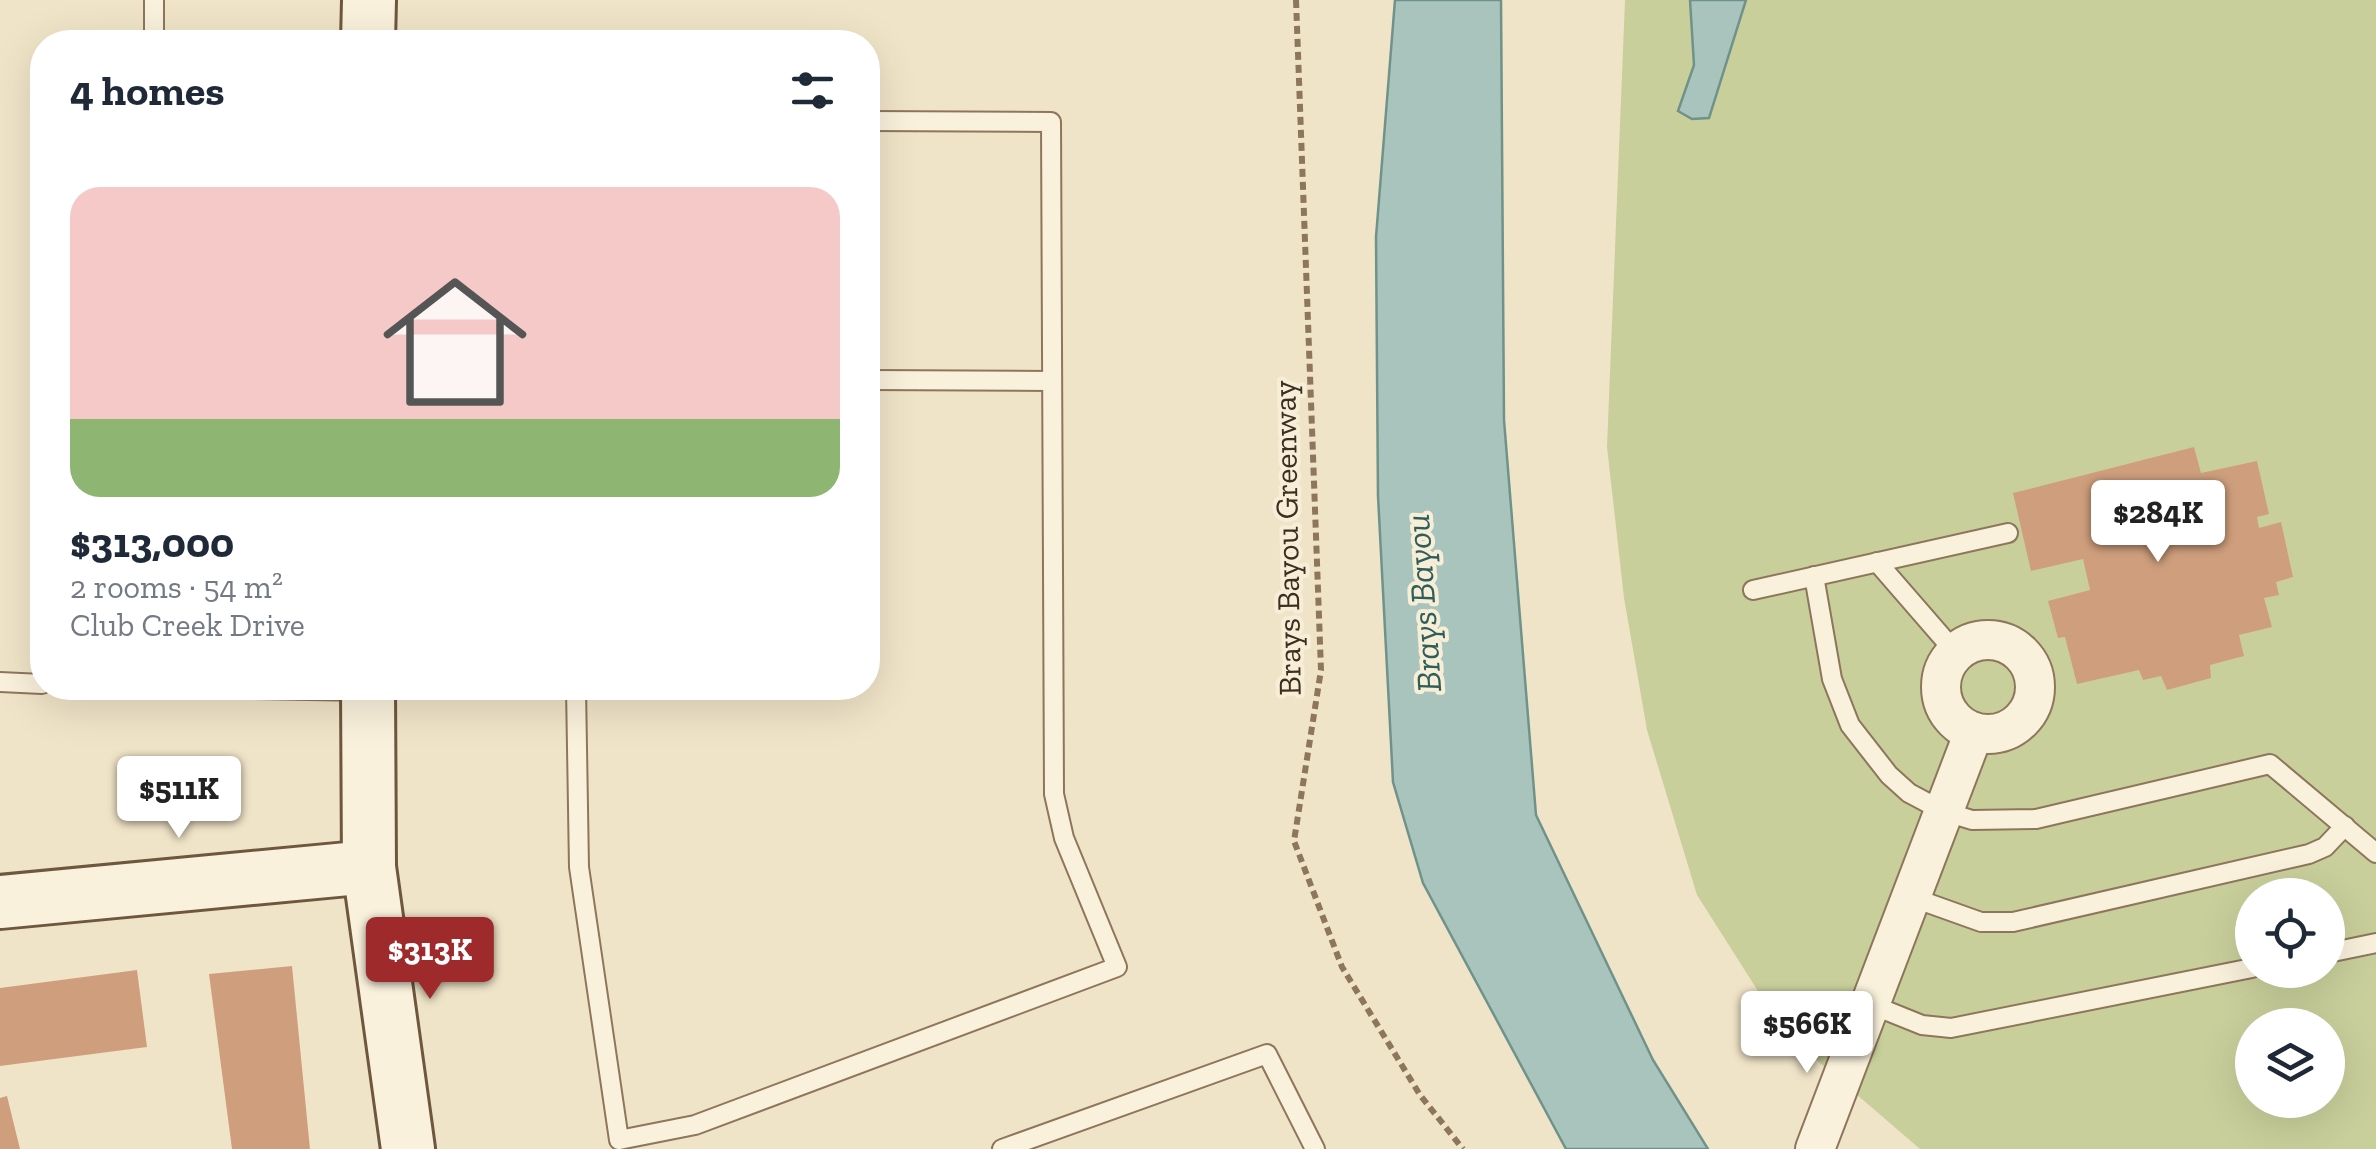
<!DOCTYPE html>
<html lang="en">
<head>
<meta charset="utf-8">
<style>
	body { margin:0; font-family:"Zilla Slab",serif; background:#f6f6f7; color:#1f2937; height:100vh; display:flex; flex-direction:column; font-size:38px; white-space:nowrap }
	* { box-sizing:border-box; margin:0 }
	p { font-size:32px; color:#747a83 }
	.icon { flex:none; width:55px; height:55px; fill:none; stroke:currentColor; stroke-width:2; stroke-linecap:round; stroke-linejoin:round }
	.map { position:relative; flex:1; overflow:hidden }
	.side { position:absolute; left:30px; top:30px; width:850px; height:670px; display:flex; flex-direction:column; background:#fff; border-radius:40px; box-shadow:0 10px 40px #0002 }
	.side>* { flex:none }
	.controls { position:absolute; left:2235px; top:878px; display:grid; gap:20px }
	.controls a { display:grid; place-items:center; width:110px; height:110px; border-radius:50%; background:#fff; box-shadow:0 10px 40px #0002; font-size:50px }
	.price { position:absolute; translate:-50% -85px; padding:0 22px; border-radius:10px; background:#fff; color:#222; font-size:32px; line-height:65px; filter:drop-shadow(0 2px 5px #0008) }
	.price::after { content:''; position:absolute; left:50%; top:60px; width:30px; height:22px; margin-left:-15px; background:inherit; clip-path:polygon(0 0,100% 0,50% 100%) }
	.price.current { background:#9e2a2b; color:#fff }
	ul { padding:0; list-style:none }
	li { display:grid; align-content:center; gap:20px; height:530px; padding:0 40px }
	li span { display:grid; place-items:center; height:310px; border-radius:30px; color:#555 }
	li>.icon { margin-inline-start:auto }
	span .icon { width:180px; height:180px; fill:#fffc; stroke-width:1 }
	li b { font-size:42px }
	h2 { display:flex; justify-content:space-between; align-items:center; height:120px; padding:0 40px; font-size:42px }
	.map>svg:first-child { display:block }
	.green { fill:#c9cf9b; fill-rule:evenodd }
	.water { fill:#a9c4bc; stroke:#6f938a; stroke-width:2.5 }
	.building { fill:#cf9f7d }
	.lines { fill:none; stroke-linecap:round; stroke-linejoin:round }
	.lane-casing { stroke:#8d765c; stroke-width:22 }
	.street-casing { stroke:#8d765c; stroke-width:42 }
	.secondary-casing { stroke:#6f573f; stroke-width:58 }
	.path { stroke:#8d765c; stroke-width:6; stroke-dasharray:8 5; stroke-linecap:butt }
	.lane { stroke:#faf1dc; stroke-width:18 }
	.street { stroke:#faf1dc; stroke-width:38 }
	.secondary { stroke:#faf1dc; stroke-width:52 }
	.labels { text-anchor:middle; dominant-baseline:central; stroke-width:8; stroke-linejoin:round; paint-order:stroke }
	.street-label { font-size:32px; fill:#3d2e20; stroke:#f7eed8 }
	.water-label { font-size:35px; font-style:italic; fill:#2f5d5a; stroke:#f7eed8 }
</style>
</head>
<body>
<div class="map">
<svg width="2376" height="1149" viewBox="0 0 2376 1149">
	<rect width="100%" height="100%" fill="#f0e4c8"/>
	<path class="green" d="M1625,0H2376V1149H1920L1784,1032L1697,895L1647,730L1624,598L1607,447ZM2252,895H2328V970H2252ZM2252,1025H2328V1100H2252Z"/>
	<g class="water">
		<path d="M1395,0H1501L1504,420L1536,815L1653,1060L1708,1149H1566L1423,883L1393,782L1378,496L1376,237Z"/>
		<path d="M1690,0H1746L1709,118L1692,119L1678,111L1694,65Z"/>
	</g>
	<g class="building">
		<path d="M2194,447L2201,473L2257,461L2269,514L2257,517L2259,528L2281,522L2293,577L2276,582L2279,595L2264,598L2272,627L2239,635L2244,656L2210,665L2211,678L2167,690L2161,676L2143,680L2139,670L2077,684L2065,637L2058,638L2048,601L2090,590L2083,559L2031,571L2013,493Z"/>
		<path d="M292,966L310,1149H232L209,974Z"/>
		<path d="M137,970L147,1047L0,1066V988Z"/>
		<path d="M7,1096L20,1149H0V1098Z"/>
	</g>
	<g class="lines">
		<defs>
			<g id="lane">
				<path d="M154,42V0"/>
				<path d="M868,380L1052,381"/>
				<path d="M1877,562L1956,653"/>
				<path d="M1814,576L1832,679L1850,725L1889,775L1909,793L1943,811L1972,820L2036,819L2270,764L2376,853"/>
				<path d="M1753,590L2008,533"/>
				<path d="M0,682L42,684"/>
				<path d="M198,688L363,691"/>
				<path d="M576,688L579,867L619,1140L695,1125L1117,967L1064,838L1054,794L1051,122L868,121"/>
				<path d="M1911,897L1981,922H2013L2309,854L2325,847L2345,826"/>
				<path d="M2328,953L2376,943"/>
				<path d="M1870,1004L1922,1025L1951,1028L2252,968"/>
				<path d="M1002,1149L1267,1054L1315,1149"/>
			</g>
			<g id="street">
				<circle cx="1988" cy="687" r="47"/>
				<path d="M1815,1149L1974,732"/>
			</g>
			<g id="secondary">
				<path d="M368,42L369,0"/>
				<path d="M368,688L369,867L408,1149"/>
				<path d="M0,902L369,867"/>
			</g>
		</defs>
		<use href="#lane" class="lane-casing"/>
		<use href="#street" class="street-casing"/>
		<use href="#secondary" class="secondary-casing"/>
		<path class="path" d="M1296,0L1321,670L1294,841L1342,967L1420,1095L1463,1149"/>
		<use href="#lane" class="lane"/>
		<use href="#street" class="street"/>
		<use href="#secondary" class="secondary"/>
	</g>
	<g class="labels">
		<g class="street-label">
			<text transform="translate(1287 538) rotate(-91)">Brays Bayou Greenway</text>
		</g>
		<g class="water-label">
			<text transform="translate(1423 603) rotate(-94)">Brays Bayou</text>
		</g>
	</g>
</svg>
<div class="controls">
<a><svg class="icon" aria-label="locate" viewBox="0 0 24 24"><circle cx="12" cy="12" r="6"/><path d="M12 2v4M12 18v4M2 12h4M18 12h4"/></svg></a>
<a><svg class="icon" aria-label="layers" viewBox="0 0 24 24"><path d="M12 4l9 5-9 5-9-5zM3 14l9 5 9-5"/></svg></a>
</div>
<b class="price" style="left:2158px;top:565px">$284K</b>
<b class="price" style="left:179px;top:841px">$511K</b>
<b class="price current" style="left:430px;top:1002px">$313K</b>
<b class="price" style="left:1807px;top:1076px">$566K</b>
<section class="side">
<h2>4 homes<svg class="icon" aria-label="filters" viewBox="0 0 24 24"><path d="M4 7h16M4 17h16"/><circle cx="9" cy="7" r="2"/><circle cx="15" cy="17" r="2"/></svg></h2>
<ul>
<li><span style="background:linear-gradient(#f6c9c9 75%,#8fb573 0)"><svg class="icon" aria-label="home" viewBox="0 0 24 24"><path d="M3 11l9-7 9 7M6 9v11h12V9"/></svg></span><div><b>$313,000</b><p>2 rooms · 54 m²</p><p>Club Creek Drive</p></div></li>
</ul>
</section>
</div>
</body>
</html>
